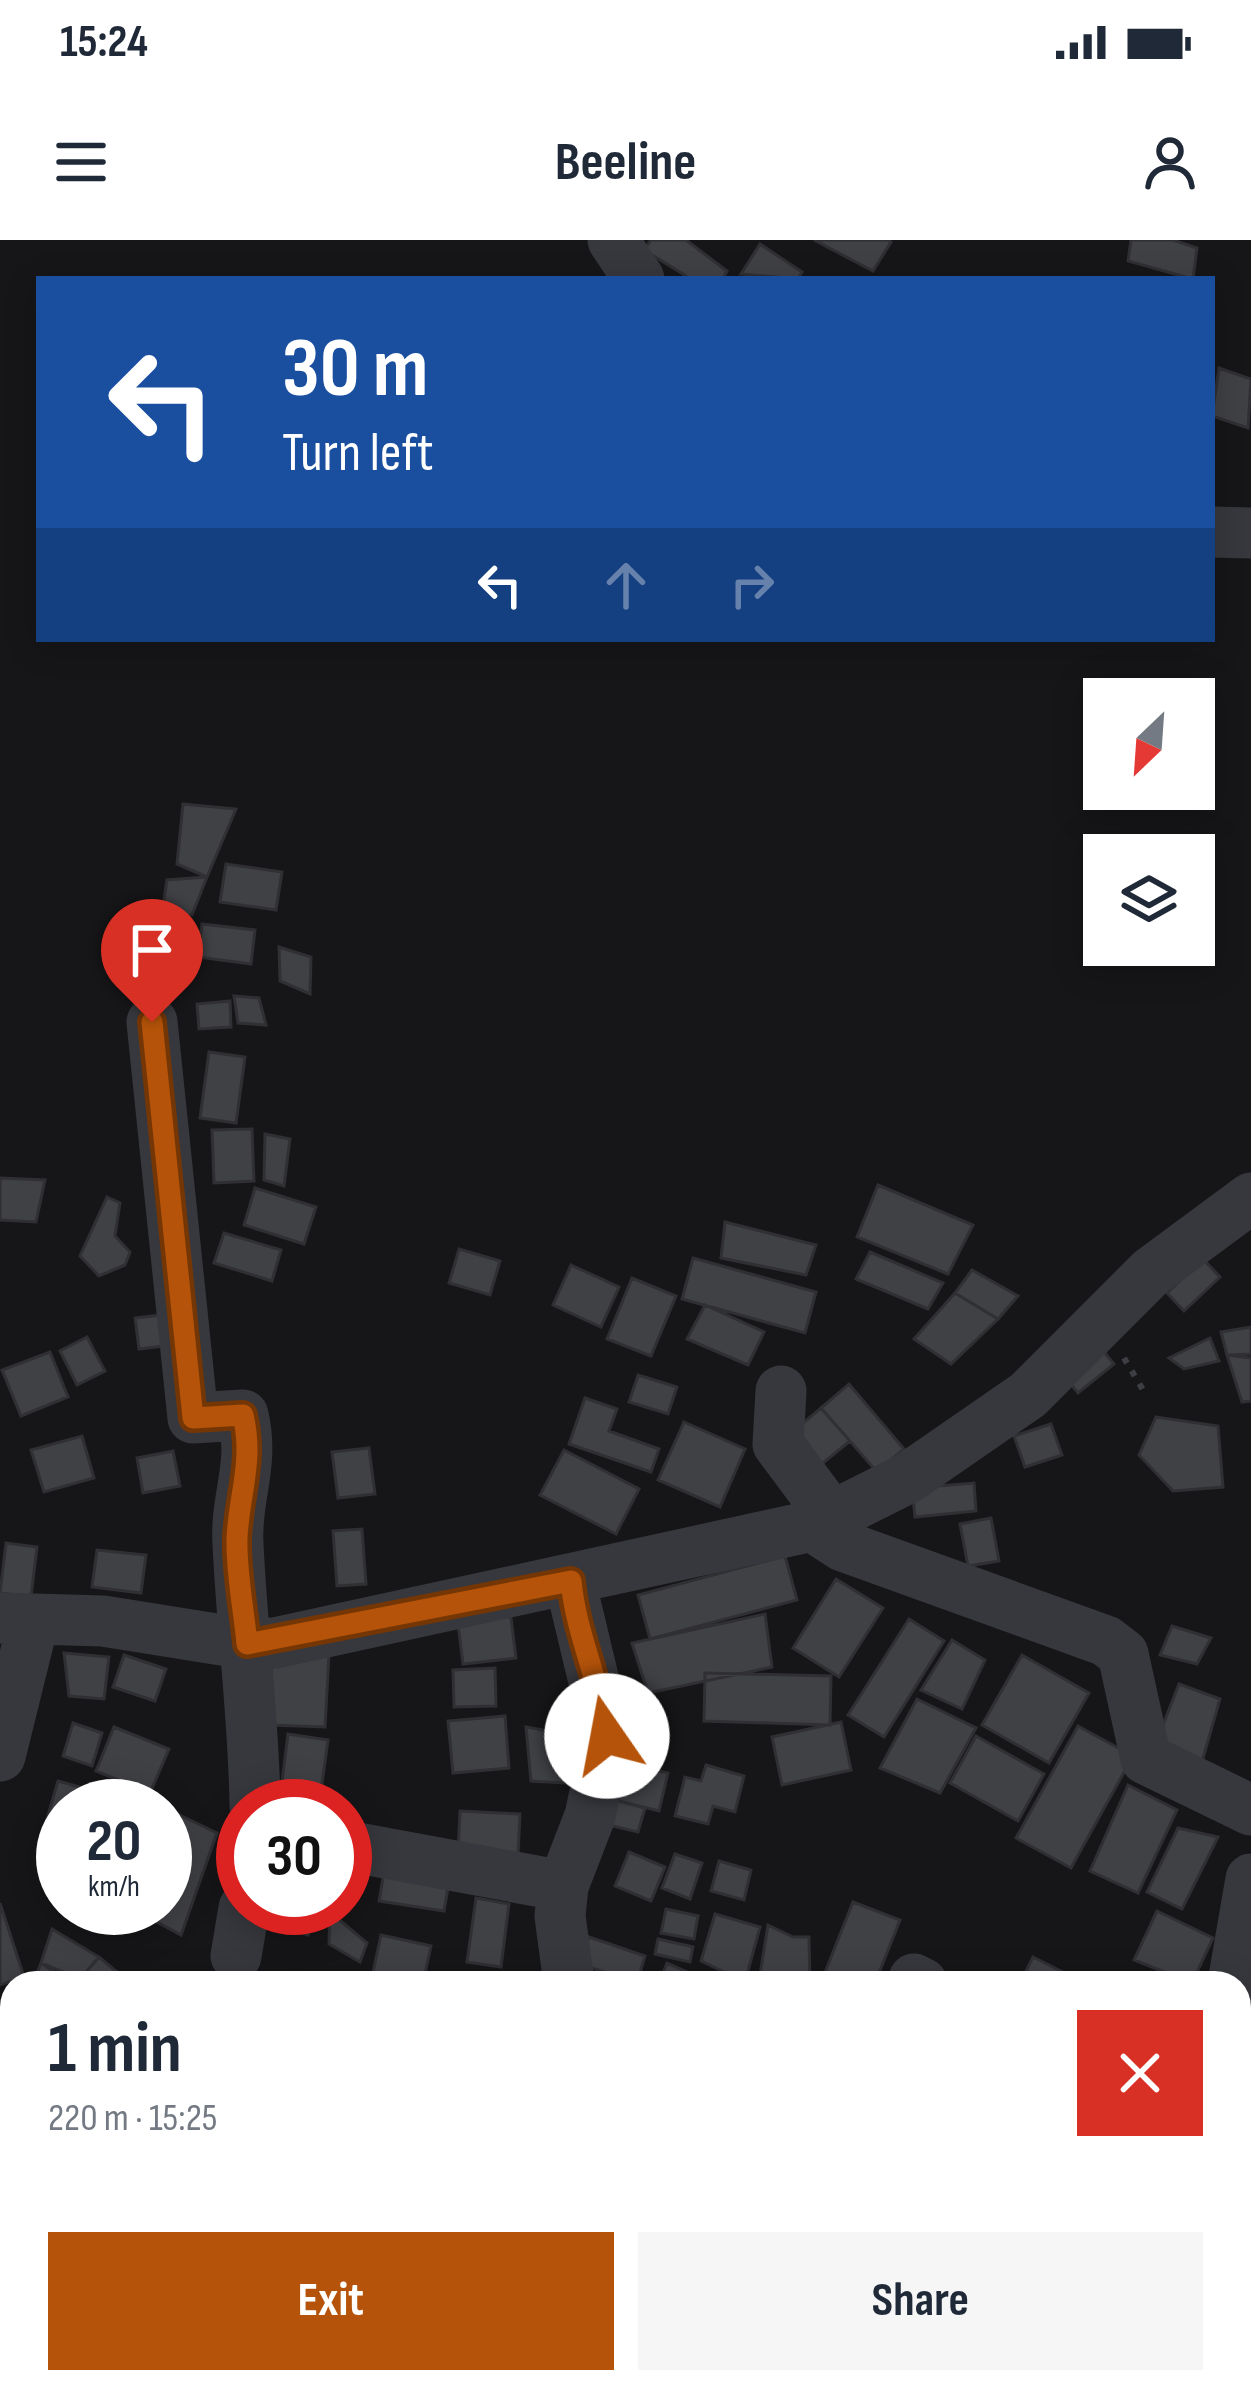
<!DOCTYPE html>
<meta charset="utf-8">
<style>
:root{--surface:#fff;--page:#f6f6f7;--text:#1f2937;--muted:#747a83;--accent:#b45309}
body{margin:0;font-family:"Sofia Sans Condensed",sans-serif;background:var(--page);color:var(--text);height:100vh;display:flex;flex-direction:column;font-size:45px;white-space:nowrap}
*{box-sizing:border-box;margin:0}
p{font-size:39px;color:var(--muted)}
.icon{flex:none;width:66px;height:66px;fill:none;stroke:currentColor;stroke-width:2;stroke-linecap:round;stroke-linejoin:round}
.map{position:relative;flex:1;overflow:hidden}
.panel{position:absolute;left:0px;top:1731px;width:1251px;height:423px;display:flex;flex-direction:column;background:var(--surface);border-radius:36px 36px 0 0;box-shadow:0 6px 30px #0003}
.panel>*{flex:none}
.guide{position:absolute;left:36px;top:36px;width:1179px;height:366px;border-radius:0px;box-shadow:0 6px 30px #0003;background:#1a4fa0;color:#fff;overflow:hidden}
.needle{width:78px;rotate:205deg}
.fabs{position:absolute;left:1083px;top:438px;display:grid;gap:24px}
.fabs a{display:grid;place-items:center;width:132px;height:132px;border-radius:0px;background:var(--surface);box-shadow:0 6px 30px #0003;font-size:60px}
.speed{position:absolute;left:36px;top:1539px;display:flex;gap:24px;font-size:60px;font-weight:700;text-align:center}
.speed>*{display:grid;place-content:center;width:156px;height:156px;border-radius:50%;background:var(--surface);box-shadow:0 6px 30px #0003;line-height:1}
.speed small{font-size:30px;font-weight:400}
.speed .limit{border:18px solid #d22;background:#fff;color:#111}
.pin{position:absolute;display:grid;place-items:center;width:102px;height:102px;color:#fff;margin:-123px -51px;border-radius:50% 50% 50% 0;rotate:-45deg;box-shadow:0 0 12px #0007}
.pin .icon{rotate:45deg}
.me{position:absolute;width:132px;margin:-66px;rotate:348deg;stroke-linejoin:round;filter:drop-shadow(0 0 9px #0008)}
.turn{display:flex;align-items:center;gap:42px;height:252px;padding:0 48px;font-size:54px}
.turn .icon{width:156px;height:156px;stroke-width:2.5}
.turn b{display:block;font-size:84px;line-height:102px}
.lanes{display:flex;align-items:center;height:114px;padding:0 48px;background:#0003;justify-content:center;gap:60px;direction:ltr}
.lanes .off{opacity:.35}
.round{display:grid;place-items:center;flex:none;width:126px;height:126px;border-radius:0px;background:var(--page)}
.overview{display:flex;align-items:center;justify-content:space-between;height:204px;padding:0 48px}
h1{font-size:72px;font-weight:700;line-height:90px}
.cta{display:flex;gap:24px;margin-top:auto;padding:24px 48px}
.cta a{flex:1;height:138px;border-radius:0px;background:var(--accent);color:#fff;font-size:48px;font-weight:700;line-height:138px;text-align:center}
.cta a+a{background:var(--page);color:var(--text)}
.status{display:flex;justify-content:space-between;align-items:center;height:84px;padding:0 60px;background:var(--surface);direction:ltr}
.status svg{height:33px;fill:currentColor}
header{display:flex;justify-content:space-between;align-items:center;height:156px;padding:0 48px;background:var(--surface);font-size:54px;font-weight:700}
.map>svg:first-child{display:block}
</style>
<div class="status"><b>15:24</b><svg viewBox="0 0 49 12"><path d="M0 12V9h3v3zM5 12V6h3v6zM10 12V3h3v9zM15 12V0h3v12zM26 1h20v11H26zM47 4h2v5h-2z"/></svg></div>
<header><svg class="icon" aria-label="menu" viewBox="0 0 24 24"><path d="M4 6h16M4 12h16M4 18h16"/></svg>Beeline<svg class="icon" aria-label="person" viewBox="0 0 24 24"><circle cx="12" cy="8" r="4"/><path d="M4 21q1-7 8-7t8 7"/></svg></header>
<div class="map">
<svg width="1251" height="2153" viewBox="0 0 1251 2153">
<rect width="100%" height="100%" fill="#161618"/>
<path fill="#404145" stroke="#303034" stroke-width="3" d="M 651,0 L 686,0 L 727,31 L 723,39 L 691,39 L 644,10 Z
M 814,0 L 887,0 L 891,2 L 873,31 Z
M 1131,0 L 1173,0 L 1197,8 L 1193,39 L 1128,21 Z
M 760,4 L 802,32 L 798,39 L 741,34 Z
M 1219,128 L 1251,139 L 1248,188 L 1212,176 Z
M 183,564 L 236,569 L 207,637 L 177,624 Z
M 226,624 L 282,632 L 276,670 L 220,662 Z
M 207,637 L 192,675 L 161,679 L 167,640 Z
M 202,684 L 255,690 L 251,724 L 198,717 Z
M 279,707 L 311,717 L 310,754 L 280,741 Z
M 234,756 L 259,758 L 266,785 L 238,783 Z
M 230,761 L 231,787 L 199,789 L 197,764 Z
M 209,812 L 245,817 L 236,883 L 200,878 Z
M 252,889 L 254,941 L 214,943 L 212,890 Z
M 265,894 L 290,899 L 284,946 L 264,940 Z
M 0,938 L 45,940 L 36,982 L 0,980 Z
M 878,945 L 973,985 L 948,1034 L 857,997 Z
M 255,948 L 316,967 L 304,1004 L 244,985 Z
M 107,957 L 120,963 L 115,996 L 130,1012 L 125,1025 L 99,1036 L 80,1016 Z
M 725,982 L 816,1005 L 806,1035 L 721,1018 Z
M 224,993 L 281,1010 L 272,1041 L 214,1023 Z
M 459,1009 L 500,1021 L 490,1055 L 449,1043 Z
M 870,1012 L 943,1043 L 928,1069 L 856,1039 Z
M 693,1018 L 816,1052 L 805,1093 L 682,1059 Z
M 1203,1019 L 1220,1037 L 1184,1071 L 1167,1053 Z
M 571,1025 L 619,1047 L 601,1087 L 553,1065 Z
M 972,1030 L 1018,1056 L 998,1079 L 955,1053 Z
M 632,1038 L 676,1056 L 651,1116 L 607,1099 Z
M 955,1053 L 998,1079 L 951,1124 L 914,1099 Z
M 705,1065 L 764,1092 L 748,1125 L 687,1099 Z
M 161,1075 L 165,1106 L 139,1109 L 135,1078 Z
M 1251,1087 L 1251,1114 L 1227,1115 L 1221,1092 Z
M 87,1097 L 105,1131 L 77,1145 L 60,1111 Z
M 1210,1098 L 1219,1121 L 1184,1129 L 1169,1118 Z
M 1100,1107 L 1114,1124 L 1078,1153 L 1064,1136 Z
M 50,1112 L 68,1157 L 21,1176 L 2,1130 Z
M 1227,1115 L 1251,1118 L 1251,1161 L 1242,1162 Z
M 638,1135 L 677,1147 L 668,1174 L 629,1162 Z
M 849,1144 L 904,1209 L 877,1232 L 821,1168 Z
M 585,1158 L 617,1169 L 609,1191 L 659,1209 L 651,1232 L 569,1204 Z
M 821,1168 L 850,1201 L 812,1232 L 784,1199 Z
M 1156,1177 L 1218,1186 L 1223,1247 L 1173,1251 L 1139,1215 Z
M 684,1182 L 745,1209 L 720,1267 L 658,1240 Z
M 1051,1184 L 1062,1215 L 1025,1227 L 1014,1196 Z
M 82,1196 L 94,1238 L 44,1252 L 31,1210 Z
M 369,1208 L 375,1254 L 338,1258 L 332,1212 Z
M 564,1210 L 639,1249 L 616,1294 L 540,1255 Z
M 173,1211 L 180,1246 L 143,1253 L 137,1218 Z
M 974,1243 L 976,1271 L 915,1277 L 912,1248 Z
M 991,1278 L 999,1321 L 968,1326 L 960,1284 Z
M 362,1289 L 366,1344 L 337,1346 L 333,1291 Z
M 6,1303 L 37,1307 L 31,1357 L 0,1353 Z
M 97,1310 L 146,1315 L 141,1353 L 92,1347 Z
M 785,1316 L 797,1360 L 650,1399 L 638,1355 Z
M 836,1339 L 883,1368 L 839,1437 L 793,1408 Z
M 510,1370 L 516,1418 L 463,1424 L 457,1376 Z
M 765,1374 L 772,1427 L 648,1453 L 632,1403 Z
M 909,1379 L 944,1401 L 884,1497 L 848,1475 Z
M 1172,1386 L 1211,1398 L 1197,1424 L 1160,1415 Z
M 952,1400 L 985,1420 L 962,1469 L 921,1450 Z
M 64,1413 L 109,1417 L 104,1459 L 69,1456 Z
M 272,1413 L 329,1415 L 325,1487 L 270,1485 Z
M 124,1415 L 166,1429 L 155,1461 L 113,1447 Z
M 1022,1415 L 1089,1453 L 1049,1523 L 982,1485 Z
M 495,1428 L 496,1466 L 454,1467 L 453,1430 Z
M 705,1433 L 831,1436 L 830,1485 L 704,1481 Z
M 1179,1444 L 1220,1459 L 1198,1536 L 1151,1516 Z
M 917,1459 L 976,1488 L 940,1553 L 880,1528 Z
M 505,1476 L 509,1528 L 453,1533 L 448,1481 Z
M 841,1482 L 851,1530 L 782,1545 L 772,1497 Z
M 73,1483 L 102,1493 L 92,1526 L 63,1516 Z
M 1078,1486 L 1133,1516 L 1071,1628 L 1016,1598 Z
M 114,1487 L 169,1509 L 150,1553 L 96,1531 Z
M 526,1487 L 565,1494 L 565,1543 L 531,1541 Z
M 288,1494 L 328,1500 L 319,1566 L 279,1566 Z
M 976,1496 L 1044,1534 L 1018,1581 L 950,1543 Z
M 620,1521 L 668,1533 L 659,1571 L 611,1559 Z
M 706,1525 L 744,1536 L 735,1572 L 713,1566 L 708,1584 L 675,1576 L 685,1537 L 701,1541 Z
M 58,1541 L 91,1550 L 86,1566 L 63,1566 L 63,1587 L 46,1582 Z
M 1128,1545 L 1177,1570 L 1138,1653 L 1090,1631 Z
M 120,1548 L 160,1566 L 116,1566 Z
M 611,1559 L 645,1568 L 638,1592 L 604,1584 Z
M 165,1568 L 217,1593 L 181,1695 L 131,1668 L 165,1668 Z
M 460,1571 L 520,1574 L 518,1616 L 458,1613 Z
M 1178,1588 L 1218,1597 L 1182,1669 L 1147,1652 Z
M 629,1612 L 665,1627 L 651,1661 L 615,1646 Z
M 675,1614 L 702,1623 L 690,1659 L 662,1648 Z
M 719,1621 L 751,1630 L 744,1660 L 711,1651 Z
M 384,1632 L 449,1642 L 444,1671 L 379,1661 Z
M 476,1658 L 509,1664 L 501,1727 L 467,1722 Z
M 853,1662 L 900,1680 L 875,1743 L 830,1743 L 822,1740 Z
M 0,1663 L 24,1737 L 0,1745 Z
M 252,1668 L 319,1668 L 308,1695 L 251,1673 Z
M 666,1669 L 698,1676 L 694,1699 L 661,1693 Z
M 1157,1671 L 1213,1698 L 1192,1743 L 1134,1720 Z
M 330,1672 L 367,1703 L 360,1722 L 329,1704 Z
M 715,1674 L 760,1687 L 745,1742 L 701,1721 Z
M 768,1685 L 793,1697 L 809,1697 L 810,1743 L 759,1741 Z
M 52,1689 L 99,1717 L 80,1739 L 41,1723 Z
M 381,1695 L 431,1706 L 423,1743 L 373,1732 Z
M 589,1697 L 645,1716 L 637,1743 L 580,1724 Z
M 658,1699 L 693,1707 L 690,1722 L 655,1714 Z
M 99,1717 L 128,1741 L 126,1743 L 80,1739 Z
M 1033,1717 L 1085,1743 L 1040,1743 L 1024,1735 Z
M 41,1723 L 70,1743 L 33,1743 Z
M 667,1723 L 706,1740 L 705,1743 L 659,1743 Z
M 9,2107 L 12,2142 L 51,2142 L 44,2153 L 0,2153 L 0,2118 Z
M 309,2142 L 367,2142 L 348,2153 L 315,2153 Z"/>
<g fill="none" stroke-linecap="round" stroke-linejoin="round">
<path stroke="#3d3f44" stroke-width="6" stroke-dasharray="6 9" stroke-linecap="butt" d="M 1124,1118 L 1146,1155
M 1184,2153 L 1186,2142"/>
<path stroke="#37383d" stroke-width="51" d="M 613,0 L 639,39
M 1212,292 L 1251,293
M 152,782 L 193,1178 L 243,1175 C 255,1226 235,1257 238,1304 C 242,1391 254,1479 255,1566
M 781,1151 L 778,1204 L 830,1274
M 812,1286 L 843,1306 L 1106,1401 L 1123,1414 L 1146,1519 L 1251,1570
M 0,1378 L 103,1381 L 247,1404 L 275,1403 L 812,1286 L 908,1238 L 1028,1155 L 1151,1032 L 1251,958
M 0,1516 L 34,1379
M 358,1608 L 563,1646
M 236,1716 L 244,1668
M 914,1739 L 922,1743
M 569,1743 L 560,1676 L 563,1646 L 590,1576 L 607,1496 L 570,1341
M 1233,1743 L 1251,1639
M 1239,1831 L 1244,1871
M 407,2153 L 425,2142"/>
</g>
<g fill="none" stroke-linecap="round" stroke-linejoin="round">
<g stroke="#753606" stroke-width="30">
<path id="route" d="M 152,782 L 193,1178 L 243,1175 C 254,1221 239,1254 237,1298 C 236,1333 244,1370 247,1404 L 571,1341 C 576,1395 601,1443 607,1496"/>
</g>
<use href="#route" stroke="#b45309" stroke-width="21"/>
</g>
</svg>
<div class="fabs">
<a><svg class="needle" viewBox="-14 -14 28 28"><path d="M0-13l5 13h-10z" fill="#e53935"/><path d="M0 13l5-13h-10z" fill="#747a83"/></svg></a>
<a><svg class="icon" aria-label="layers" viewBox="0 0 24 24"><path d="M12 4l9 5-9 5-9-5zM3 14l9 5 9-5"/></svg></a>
</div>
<div class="speed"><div>20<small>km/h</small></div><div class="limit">30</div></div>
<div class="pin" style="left:152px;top:782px;background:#d93025"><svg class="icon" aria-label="arrive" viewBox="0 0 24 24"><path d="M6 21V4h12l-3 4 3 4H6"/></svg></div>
<svg class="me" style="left:607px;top:1496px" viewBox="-20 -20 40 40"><circle r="19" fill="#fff"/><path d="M0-13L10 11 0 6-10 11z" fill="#b45309"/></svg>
<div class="guide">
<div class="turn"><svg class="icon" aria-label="left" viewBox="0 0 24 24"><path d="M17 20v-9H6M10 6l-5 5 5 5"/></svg><div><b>30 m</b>Turn left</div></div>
<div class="lanes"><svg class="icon" aria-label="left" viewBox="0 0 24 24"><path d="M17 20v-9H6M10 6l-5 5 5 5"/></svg><svg class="icon off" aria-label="ahead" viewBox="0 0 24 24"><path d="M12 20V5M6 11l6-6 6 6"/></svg><svg class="icon off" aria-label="right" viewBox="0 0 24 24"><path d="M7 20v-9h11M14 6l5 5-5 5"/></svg></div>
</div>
<section class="panel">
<div class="overview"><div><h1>1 min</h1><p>220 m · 15:25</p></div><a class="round" style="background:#d93025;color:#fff"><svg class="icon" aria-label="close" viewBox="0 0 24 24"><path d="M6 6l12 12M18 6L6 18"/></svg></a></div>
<div class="cta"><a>Exit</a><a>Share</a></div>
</section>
</div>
